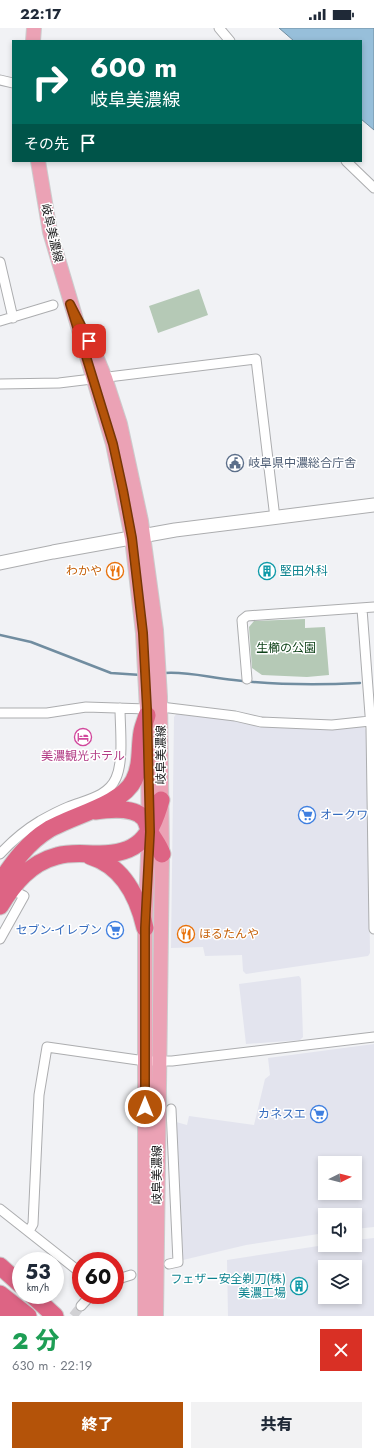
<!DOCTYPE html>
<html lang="ja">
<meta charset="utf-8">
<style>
:root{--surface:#fff;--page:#f2f2f3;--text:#1f2937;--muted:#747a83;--accent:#b45309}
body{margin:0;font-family:Jost,"Noto Sans JP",sans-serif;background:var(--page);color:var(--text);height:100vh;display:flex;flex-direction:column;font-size:15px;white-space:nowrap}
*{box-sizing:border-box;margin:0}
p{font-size:13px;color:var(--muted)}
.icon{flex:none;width:22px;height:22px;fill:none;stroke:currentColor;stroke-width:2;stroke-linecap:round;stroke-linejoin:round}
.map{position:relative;height:1288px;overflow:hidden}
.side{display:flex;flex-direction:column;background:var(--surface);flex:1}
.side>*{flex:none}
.top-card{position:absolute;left:12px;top:12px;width:350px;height:122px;border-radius:0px;box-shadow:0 2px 6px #0003;background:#00695c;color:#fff;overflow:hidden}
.needle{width:26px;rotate:84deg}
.fabs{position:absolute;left:318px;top:1128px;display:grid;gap:8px}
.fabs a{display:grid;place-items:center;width:44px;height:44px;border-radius:0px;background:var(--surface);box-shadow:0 2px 6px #0003;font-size:20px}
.speed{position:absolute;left:12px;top:1224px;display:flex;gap:8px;font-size:20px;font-weight:700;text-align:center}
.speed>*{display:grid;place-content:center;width:52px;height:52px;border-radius:50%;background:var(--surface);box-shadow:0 2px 6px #0003;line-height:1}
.speed small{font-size:10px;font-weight:400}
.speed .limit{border:6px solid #d22;background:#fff;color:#111}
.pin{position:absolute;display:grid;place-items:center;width:34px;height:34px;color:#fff;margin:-17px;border-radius:8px;box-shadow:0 2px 6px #0006}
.me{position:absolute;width:44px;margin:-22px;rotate:0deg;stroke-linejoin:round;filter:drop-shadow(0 0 3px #0008)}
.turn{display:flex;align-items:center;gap:14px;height:84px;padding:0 12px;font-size:18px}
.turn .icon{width:52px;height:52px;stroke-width:2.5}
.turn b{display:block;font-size:28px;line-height:34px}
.then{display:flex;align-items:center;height:38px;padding:0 12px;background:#0003;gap:8px;font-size:15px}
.round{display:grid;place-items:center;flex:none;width:42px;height:42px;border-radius:0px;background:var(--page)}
.headline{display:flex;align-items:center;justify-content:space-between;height:68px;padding:0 12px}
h1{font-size:24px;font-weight:800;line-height:30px;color:#1e9e55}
.primary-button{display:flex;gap:8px;margin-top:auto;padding:8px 12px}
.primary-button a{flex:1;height:46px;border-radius:0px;background:var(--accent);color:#fff;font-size:16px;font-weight:800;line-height:46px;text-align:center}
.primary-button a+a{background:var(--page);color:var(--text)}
.status{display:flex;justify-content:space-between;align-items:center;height:28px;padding:0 20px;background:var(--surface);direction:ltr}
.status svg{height:11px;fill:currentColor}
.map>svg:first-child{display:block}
</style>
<div class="status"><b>22:17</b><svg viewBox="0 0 49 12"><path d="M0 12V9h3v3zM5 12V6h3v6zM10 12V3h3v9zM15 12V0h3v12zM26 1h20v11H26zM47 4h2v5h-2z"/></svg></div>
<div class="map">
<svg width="374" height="1288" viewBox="0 0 374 1288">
<rect width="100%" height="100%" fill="#f1f2f5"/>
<path fill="#e3e4ee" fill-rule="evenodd" d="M 177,685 L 363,698 L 367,703 L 370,925 L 368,928 L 246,946 L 243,943 L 242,927 L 205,928 L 203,919 L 171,920 L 174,689 Z
M 299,948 L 301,951 L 303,1009 L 300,1012 L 246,1016 L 239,956 Z
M 374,1016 L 374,1199 L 355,1201 L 355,1187 L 325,1187 L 325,1205 L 246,1217 L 183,1232 L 176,1094 L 187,1097 L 189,1088 L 254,1097 L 265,1051 L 270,1047 L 268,1030 ZM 325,1135 L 355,1135 L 355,1165 L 325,1165 Z
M 374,1210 L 374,1288 L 228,1288 L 227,1232 L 325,1217 L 355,1217 L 355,1212 ZM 325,1239 L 355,1239 L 355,1269 L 325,1269 Z"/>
<path fill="#b5c9b6" d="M 199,261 L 208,287 L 158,305 L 149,278 Z
M 305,591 L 305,600 L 325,599 L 329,647 L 307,649 L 262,647 L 252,640 L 249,599 L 254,593 Z"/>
<path fill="#97bfda" stroke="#718da0" d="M 279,0 L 374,0 L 374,102 L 361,91 L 361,13 L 294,13 Z"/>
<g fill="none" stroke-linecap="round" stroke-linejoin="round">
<path stroke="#718da0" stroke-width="2.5" d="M 0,607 L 31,614 L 111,645 L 141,647
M 164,645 C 188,643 210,650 234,652 C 276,657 318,657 360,655"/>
<path stroke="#d1d1d4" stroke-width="9" stroke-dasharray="9 4.5" stroke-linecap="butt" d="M 73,1288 L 81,1278"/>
<g stroke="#acadaf" stroke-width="11">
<path id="street" d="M 219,0 L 230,13
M 0,52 L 13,55
M 346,133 L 374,160
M 0,234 L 13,290
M 0,293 L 53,277
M 0,356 L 59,355 L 256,331 L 275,490
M 362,581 L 371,700 L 374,901
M 247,651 L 242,592 L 247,588 L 374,579
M 161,679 L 235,688 L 261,694 L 332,697 L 370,693
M 0,685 L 47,685 L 86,679 L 147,681
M 0,826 C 12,813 25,802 40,793 C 49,788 58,783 68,779 C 85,772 108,769 116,750 C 124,732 120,700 120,680
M 0,911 L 24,868 L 20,866
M 0,1181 L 81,1245
M 29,1203 L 33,1196 L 39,1067 L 47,1019 L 145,1033 L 172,1033 L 374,1009
M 169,1236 L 178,1234 L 171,1081
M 115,1252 L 131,1247
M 81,1278 L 91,1267"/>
</g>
<g stroke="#acadaf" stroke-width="15">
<path id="secondary" d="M 0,535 L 53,524 L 175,502 L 374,477"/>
</g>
<g stroke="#cccccd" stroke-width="16">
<path id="primary" d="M 33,13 L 34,0
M 38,133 L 50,204 L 113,416 L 132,510 L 143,605 L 147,681 L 149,804 L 145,900 L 145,1288
M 93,321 L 105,350 L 120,396 L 141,493 L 156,602 L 160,669 L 162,826 L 156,1288"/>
</g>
<g stroke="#cccccd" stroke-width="19">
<path id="highway" d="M 95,783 C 109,781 134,779 144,790 C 148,795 147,799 150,804 C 154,812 159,817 162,826
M 90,828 C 123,838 138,869 145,900
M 0,854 C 13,835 28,814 48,802 C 71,788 122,777 134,752 C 142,736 139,721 142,704 C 143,698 146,692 147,687
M 0,878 C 14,855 30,835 57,828 C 71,824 83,826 97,826 C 138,827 151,809 161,772
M 0,1238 L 21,1257
M 0,1266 L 28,1288
M 32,1267 L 55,1288
M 0,1283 L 6,1288"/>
</g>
<use href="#street" stroke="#fff" stroke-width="9"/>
<use href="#secondary" stroke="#fff" stroke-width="13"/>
<use href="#primary" stroke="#eba2b5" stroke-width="14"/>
<use href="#highway" stroke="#dd6484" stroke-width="17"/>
</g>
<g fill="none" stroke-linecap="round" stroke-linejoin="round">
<g stroke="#753606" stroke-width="10">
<path id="route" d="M 89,313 L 70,276 L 113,416 L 123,462 L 132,510 L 143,605 L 147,681 L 150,804 L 145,900 L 145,1079"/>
</g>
<use href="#route" stroke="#b45309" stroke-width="7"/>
</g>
<defs>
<g id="civic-ring" transform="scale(0.9)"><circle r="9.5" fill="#fff" stroke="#5c6f8a" stroke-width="1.5"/><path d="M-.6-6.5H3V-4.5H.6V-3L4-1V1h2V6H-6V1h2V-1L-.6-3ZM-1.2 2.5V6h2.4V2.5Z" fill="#5c6f8a"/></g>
<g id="restaurant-ring" transform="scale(0.9)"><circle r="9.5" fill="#fff" stroke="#e8710a" stroke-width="1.5"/><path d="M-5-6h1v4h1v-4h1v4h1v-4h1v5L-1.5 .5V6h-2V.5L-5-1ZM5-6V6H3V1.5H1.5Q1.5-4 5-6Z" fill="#e8710a"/></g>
<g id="building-ring" transform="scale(0.9)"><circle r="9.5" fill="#fff" stroke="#0f9aa8" stroke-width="1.5"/><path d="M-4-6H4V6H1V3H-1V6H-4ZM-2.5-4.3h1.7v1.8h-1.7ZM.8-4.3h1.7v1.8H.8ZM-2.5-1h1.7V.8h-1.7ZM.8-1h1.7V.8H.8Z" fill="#0f9aa8"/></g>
<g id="hotel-ring" transform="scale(0.9)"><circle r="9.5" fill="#fff" stroke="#d1479c" stroke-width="1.5"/><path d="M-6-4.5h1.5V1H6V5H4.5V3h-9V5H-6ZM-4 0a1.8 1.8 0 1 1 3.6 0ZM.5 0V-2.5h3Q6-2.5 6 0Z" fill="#d1479c"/></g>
<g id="supermarket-ring" transform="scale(0.9)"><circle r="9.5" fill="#fff" stroke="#3f7fe0" stroke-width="1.5"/><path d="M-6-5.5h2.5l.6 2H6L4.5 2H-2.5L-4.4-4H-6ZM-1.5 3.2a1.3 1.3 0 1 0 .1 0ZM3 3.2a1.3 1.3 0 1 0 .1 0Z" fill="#3f7fe0"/></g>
</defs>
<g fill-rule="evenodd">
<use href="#civic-ring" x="235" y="435"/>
<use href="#restaurant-ring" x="115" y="543"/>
<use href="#building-ring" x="267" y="543"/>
<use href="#hotel-ring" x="83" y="709"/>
<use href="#supermarket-ring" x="307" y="787"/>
<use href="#supermarket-ring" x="115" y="902"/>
<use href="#restaurant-ring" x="186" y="906"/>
<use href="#supermarket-ring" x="319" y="1086"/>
<use href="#building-ring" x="299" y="1258"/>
</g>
<g text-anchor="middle" stroke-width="3" stroke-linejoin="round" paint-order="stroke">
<g font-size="12" fill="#19191a" stroke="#fff">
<text transform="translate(52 205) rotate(77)" y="4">岐阜美濃線</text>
<text transform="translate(161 727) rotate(-90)" y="4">岐阜美濃線</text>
<text transform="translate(157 1147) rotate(-90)" y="4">岐阜美濃線</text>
</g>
<g font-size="12" fill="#4e5e75" stroke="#fff" text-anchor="start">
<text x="248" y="439">岐阜県中濃総合庁舎</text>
</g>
<g font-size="12" fill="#c56008" stroke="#fff" text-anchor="end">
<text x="102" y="547">わかや</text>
<text x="199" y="910" text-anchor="start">ほるたんや</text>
</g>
<g font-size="12" fill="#0d838f" stroke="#fff" text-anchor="start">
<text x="280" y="547">堅田外科</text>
<text x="286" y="1255" text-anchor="end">フェザー安全剃刀(株)<tspan x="286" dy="14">美濃工場</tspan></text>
</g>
<g font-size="12" fill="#0f4219" stroke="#fff">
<text x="286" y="624">生櫛の公園</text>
</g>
<g font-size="12" fill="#b23c85" stroke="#fff">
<text x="83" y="732">美濃観光ホテル</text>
</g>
<g font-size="12" fill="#366cbe" stroke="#fff" text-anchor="end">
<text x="320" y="791" text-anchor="start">オークワ</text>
<text x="102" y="906">セブン-イレブン</text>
<text x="306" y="1090">カネスエ</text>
</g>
</g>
</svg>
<div class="fabs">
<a><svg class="needle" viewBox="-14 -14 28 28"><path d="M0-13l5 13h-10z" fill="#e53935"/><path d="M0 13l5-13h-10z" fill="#747a83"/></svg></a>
<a><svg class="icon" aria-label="sound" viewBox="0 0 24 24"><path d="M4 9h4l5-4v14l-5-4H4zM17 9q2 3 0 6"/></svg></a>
<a><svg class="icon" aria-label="layers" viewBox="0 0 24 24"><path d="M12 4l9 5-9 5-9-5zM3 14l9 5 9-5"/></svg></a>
</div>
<div class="speed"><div>53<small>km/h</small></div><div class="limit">60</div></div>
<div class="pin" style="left:89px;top:313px;background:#d93025"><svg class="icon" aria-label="arrive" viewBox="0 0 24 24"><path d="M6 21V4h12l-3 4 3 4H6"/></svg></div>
<svg class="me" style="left:145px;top:1079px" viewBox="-20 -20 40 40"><circle r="17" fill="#b45309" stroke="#fff" stroke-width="3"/><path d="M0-11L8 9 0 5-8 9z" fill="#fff"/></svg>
<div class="top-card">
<div class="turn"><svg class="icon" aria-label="right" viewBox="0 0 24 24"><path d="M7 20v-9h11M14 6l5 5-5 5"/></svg><div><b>600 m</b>岐阜美濃線</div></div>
<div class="then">その先<svg class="icon" aria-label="arrive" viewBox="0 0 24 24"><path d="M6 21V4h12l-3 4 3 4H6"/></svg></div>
</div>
</div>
<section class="side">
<div class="headline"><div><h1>2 分</h1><p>630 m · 22:19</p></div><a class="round" style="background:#d93025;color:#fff"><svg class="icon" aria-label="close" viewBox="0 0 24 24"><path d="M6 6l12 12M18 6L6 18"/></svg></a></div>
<div class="primary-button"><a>終了</a><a>共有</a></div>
</section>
